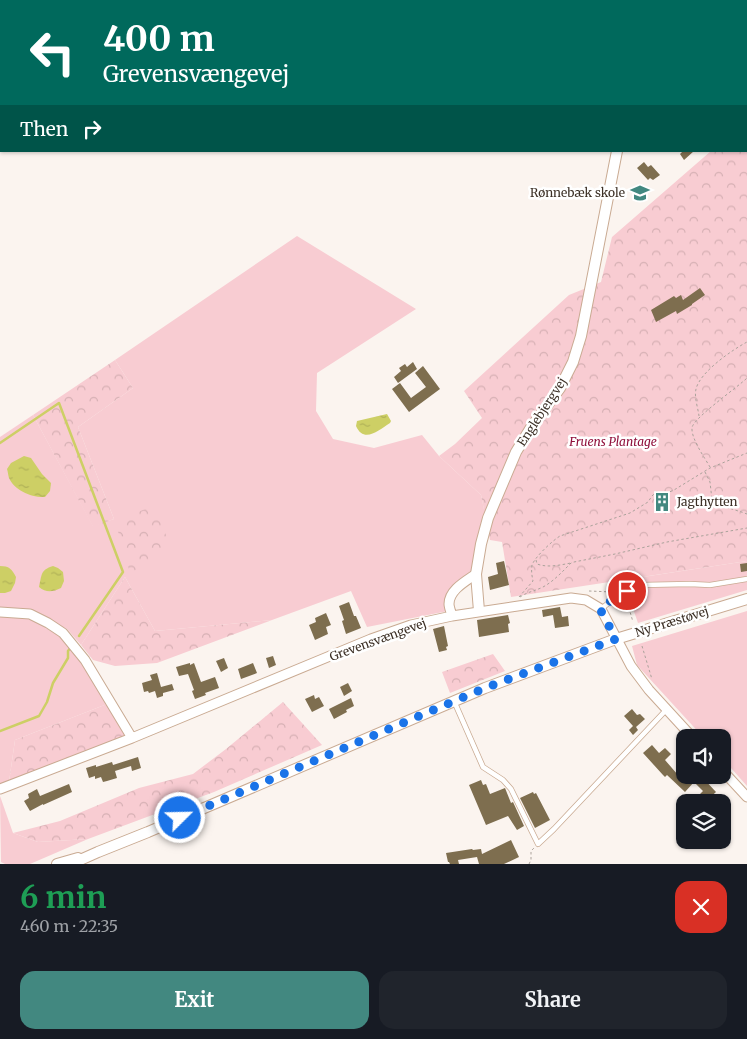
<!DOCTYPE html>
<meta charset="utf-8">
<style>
:root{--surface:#171b24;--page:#20242c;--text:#f1f3f6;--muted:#9ea1a6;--accent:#428880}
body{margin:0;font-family:Merriweather,serif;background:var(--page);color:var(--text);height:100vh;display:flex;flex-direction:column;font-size:19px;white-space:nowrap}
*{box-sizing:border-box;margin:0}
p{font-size:16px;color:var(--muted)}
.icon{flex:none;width:28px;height:28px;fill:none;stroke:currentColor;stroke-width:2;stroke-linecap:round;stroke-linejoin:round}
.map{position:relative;height:864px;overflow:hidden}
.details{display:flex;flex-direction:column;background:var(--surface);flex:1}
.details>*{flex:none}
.top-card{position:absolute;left:0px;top:0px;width:748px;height:152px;box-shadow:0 1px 4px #0004;background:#00695c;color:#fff;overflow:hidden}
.fabs{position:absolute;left:676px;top:729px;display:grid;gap:10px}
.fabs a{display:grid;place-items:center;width:55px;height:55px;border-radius:10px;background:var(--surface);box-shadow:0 1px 4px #0004;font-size:25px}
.pin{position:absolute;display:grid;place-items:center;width:42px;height:42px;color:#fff;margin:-21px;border:2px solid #fff;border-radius:50%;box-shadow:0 1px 5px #0007}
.me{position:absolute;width:55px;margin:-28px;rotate:67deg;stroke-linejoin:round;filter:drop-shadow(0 0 4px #0008)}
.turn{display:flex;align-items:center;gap:18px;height:105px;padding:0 20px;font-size:22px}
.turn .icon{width:65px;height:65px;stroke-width:2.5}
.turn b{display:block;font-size:35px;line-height:42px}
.then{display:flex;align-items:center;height:48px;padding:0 20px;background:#0003;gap:10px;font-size:19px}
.round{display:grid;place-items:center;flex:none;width:52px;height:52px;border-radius:15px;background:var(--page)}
.summary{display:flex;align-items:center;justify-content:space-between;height:85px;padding:0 20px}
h1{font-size:30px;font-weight:700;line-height:38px;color:#1e9e55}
.button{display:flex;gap:10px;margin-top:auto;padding:10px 20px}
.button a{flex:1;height:58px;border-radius:15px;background:var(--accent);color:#fff;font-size:20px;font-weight:700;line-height:58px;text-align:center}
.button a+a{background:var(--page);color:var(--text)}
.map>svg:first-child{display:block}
</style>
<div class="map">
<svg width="747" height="864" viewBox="0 0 747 864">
<defs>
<pattern id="forest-crowns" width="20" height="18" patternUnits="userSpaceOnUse" patternTransform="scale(1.25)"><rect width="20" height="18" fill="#f8ccd2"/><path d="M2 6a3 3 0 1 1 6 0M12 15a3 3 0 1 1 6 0" fill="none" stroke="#d6b0b4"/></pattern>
<pattern id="park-dots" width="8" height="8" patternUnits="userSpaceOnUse" patternTransform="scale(1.25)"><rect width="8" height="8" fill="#f8ccd2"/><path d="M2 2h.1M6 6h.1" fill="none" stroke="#d6b0b4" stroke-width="1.8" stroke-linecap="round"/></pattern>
<pattern id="water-ripples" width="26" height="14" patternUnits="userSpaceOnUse" patternTransform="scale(1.25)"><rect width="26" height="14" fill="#cdcf65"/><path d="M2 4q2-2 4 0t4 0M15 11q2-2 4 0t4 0" fill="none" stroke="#b1b258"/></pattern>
</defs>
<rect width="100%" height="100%" fill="#fbf4ef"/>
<path fill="#f8ccd2" d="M 297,236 L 416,309 L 317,373 L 316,411 L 333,439 L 374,448 L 422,435 L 439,456 L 481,495 L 485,514 L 473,571 L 451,590 L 448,611 L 367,627 L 351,591 L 272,620 L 155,631 L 125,577 L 81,645 L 67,629 L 34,613 L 0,608 L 0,437 L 33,415 L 93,526 L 114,519 L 78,427 L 133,388 L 115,360 Z
M 747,561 L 747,590 L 638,623 L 623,580 Z
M 747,611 L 747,786 L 723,759 L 722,738 L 703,737 L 637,665 L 632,646 Z
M 0,616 L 30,618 L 59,636 L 80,660 L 107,704 L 15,740 L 9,782 L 0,786 Z
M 0,796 L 13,833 L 38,842 L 88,839 L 30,864 L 5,864 L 1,862 Z"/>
<path fill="url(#forest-crowns)" d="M 747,120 L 747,561 L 511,597 L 502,542 L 490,540 L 481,495 L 439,456 L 455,444 L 482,418 L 464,391 L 569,295 L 601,282 L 612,237 L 711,151 L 746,151 Z
M 115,360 L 133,388 L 78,427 L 114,519 L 93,527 L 33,415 Z
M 153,506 L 156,509 L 172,551 L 130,573 L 115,521 Z
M 125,577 L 155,631 L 272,620 L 157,663 L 115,666 L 93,660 L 81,645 Z
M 493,654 L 505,671 L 450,693 L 442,672 Z
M 283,702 L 322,745 L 214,792 L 88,839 L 38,842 L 13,833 L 60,821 L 139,788 L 193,774 L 226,749 Z
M 107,704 L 126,736 L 9,782 L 15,740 Z"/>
<path fill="url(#park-dots)" d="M 705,0 L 747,0 L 747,66 L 746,1 L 704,1 Z"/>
<path fill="url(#water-ripples)" d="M 387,414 L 391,421 L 390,423 C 379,430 364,444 356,426 L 357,421 Z
M 24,456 L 31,458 L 42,474 L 51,483 L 50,491 L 45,497 C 32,498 14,490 9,478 C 8,475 8,472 7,469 L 11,463 Z
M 0,566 C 9,566 12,569 16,577 L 15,583 L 11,591 L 5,593 L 0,593 Z
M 53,566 L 58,568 L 63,572 L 64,581 L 61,588 C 53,592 46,593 39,587 C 42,575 40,570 53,566 Z"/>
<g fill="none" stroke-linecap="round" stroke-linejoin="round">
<path stroke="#cdcf65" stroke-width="2.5" d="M 0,443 L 59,403 L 123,572 L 79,636
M 0,731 L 39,716 L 47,702 L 53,683 L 68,658 L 68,651 L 71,647"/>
</g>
<path fill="#7e6e4f" d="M 683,151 L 694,151 L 684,160 L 680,154 Z
M 644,162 L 648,167 L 651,165 L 660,175 L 653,180 L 650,178 L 648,180 L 637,168 Z
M 700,288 L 705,295 L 692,304 L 692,305 L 677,314 L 676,311 L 656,322 L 651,310 L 674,296 L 676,298 L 681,295 L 683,300 Z
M 413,362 L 417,369 L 398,383 L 394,377 L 401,371 L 399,368 L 405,364 L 407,367 Z
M 423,366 L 440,389 L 409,412 L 392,389 L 400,383 L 411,398 L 426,387 L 415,373 Z
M 663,494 L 663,495 L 665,495 L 669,505 L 663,508 L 660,503 L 658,504 L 655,498 Z
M 504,561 L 509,585 L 490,590 L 488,577 L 498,574 L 496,563 Z
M 747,563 L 747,571 L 741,572 L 740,564 Z
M 349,602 L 354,616 L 356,616 L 361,628 L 346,634 L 342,621 L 344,620 L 339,606 Z
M 560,607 L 562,617 L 568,616 L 569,626 L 555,628 L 553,615 L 543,617 L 542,610 Z
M 326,613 L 331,625 L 326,627 L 328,634 L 315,640 L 309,625 L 316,622 L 315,618 Z
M 508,615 L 510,623 L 508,624 L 509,632 L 479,637 L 477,620 Z
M 444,626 L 448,646 L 446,647 L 447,650 L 439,652 L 433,629 Z
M 273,656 L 276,665 L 269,668 L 266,658 Z
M 224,658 L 228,668 L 221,672 L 216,661 Z
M 190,663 L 190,665 L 194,663 L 201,682 L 215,677 L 219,688 L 205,693 L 206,695 L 195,699 L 192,691 L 194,690 L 188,674 L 179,676 L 176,667 Z
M 253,663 L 257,673 L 241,679 L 238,669 Z
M 157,673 L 161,687 L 172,684 L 174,690 L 163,693 L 163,696 L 157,698 L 155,691 L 149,693 L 148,691 L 144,692 L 142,683 L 152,680 L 150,675 Z
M 348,683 L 352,691 L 344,696 L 340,687 Z
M 314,695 L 315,699 L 319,697 L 324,706 L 312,712 L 305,699 Z
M 351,698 L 354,706 L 346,710 L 347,712 L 334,719 L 329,709 Z
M 632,709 L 637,715 L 640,714 L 645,719 L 636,727 L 638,730 L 633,735 L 629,730 L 633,726 L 624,716 Z
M 652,745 L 659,753 L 665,748 L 671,754 L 665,760 L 678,775 L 685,768 L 685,775 L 706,775 L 703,778 L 716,792 L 705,802 L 698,796 L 703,791 L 694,782 L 685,792 L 667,775 L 665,777 L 663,775 L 643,753 Z
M 138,757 L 141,768 L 132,771 L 131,766 L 115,771 L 117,778 L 107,781 L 103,782 L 101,777 L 95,779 L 95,776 L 89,778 L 86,768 L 96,765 L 96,767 L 112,762 L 113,765 Z
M 481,780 L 483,785 L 486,784 L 490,794 L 505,788 L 511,803 L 513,802 L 524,826 L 517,830 L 508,816 L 486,825 L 469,785 Z
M 69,784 L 72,792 L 43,805 L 43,804 L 30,811 L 24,801 L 29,798 L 28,794 L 37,789 L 40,796 Z
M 533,792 L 534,794 L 536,793 L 550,820 L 535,828 L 520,798 Z
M 511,840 L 519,857 L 504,864 L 479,864 L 477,857 L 458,860 L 459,864 L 450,864 L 449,862 L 448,862 L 446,853 L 472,849 L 473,850 L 481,849 L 482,854 Z"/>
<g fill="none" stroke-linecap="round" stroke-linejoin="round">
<g stroke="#c9aa92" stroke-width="6">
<path id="service" d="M 601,609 L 621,593 L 642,585 L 690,584 L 710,585 L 747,579
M 454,701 L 483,767 L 503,780 L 511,789 L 538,844 L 554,829 L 667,709"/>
</g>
<g stroke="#c9aa92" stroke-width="11">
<path id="minor" d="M 0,612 L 30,614 L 48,623 L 63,633 L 85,660 L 132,738
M 452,616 C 451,612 449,607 449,604 C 449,590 466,581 476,574
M 722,770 L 747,797
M 0,789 L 132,738 L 371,639 L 411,625 L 452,616 L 571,598 L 586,600 L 601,609 L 631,666 L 649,690 L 693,738"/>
</g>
<g stroke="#c9aa92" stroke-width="12">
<path id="tertiary" d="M 646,1 L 647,0
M 479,611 L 476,574 L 481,544 L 488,518 L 516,452 L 530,429 L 560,388 L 573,362 L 581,336 L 617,151
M 57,864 L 78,858
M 71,864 L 98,852 L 148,832 L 485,688 L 616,639 L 747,599"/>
</g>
<path stroke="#aba29b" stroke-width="1" stroke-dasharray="2.5 2.5" stroke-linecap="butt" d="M 702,1 L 703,0
M 699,416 C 698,408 694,397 696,389 C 700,372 732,350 747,342
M 710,467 C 704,457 691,438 692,428 C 692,419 738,387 747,378
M 705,472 L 710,482 L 712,500 C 724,508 734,509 747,514
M 536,560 L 537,564 C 548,568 560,565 571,563
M 589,591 L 612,592
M 519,597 L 533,581 C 532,576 531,571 532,565 C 535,557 552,541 560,536 L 630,513 L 648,502 L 652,496 L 656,492 L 667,493 L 674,490 L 710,468 L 747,453
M 520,597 C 527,592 535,591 543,587 C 554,581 562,572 571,563 L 574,562 L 615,554 L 667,542 L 747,528
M 626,598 L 633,622
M 642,646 L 651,676 L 652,679
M 529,864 L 531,860 L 531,851 L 534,848"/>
<use href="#service" stroke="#fff" stroke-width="4.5"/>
<use href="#minor" stroke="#fff" stroke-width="9"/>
<use href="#tertiary" stroke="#fff" stroke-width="10"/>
<path stroke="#584c43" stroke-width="2.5" stroke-dasharray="9 9" stroke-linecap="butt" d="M 51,1 L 54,0
M 65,1 L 68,0
M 0,26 L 1,25"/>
</g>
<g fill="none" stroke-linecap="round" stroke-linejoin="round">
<path stroke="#1a73e8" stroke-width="9" stroke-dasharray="0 16.2" d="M 180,818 L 485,688 L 616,639 L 600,609 L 621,593 L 627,591"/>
</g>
<defs>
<g id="school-bare" transform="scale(1.5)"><path d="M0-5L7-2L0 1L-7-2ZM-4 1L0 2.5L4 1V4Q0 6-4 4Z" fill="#428880" stroke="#fff" stroke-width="2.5" paint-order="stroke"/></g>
<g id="building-bare" transform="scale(1.5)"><path d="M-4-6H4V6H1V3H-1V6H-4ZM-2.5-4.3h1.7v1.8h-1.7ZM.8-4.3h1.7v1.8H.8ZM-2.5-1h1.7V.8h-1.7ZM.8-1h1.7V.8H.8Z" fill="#428880" stroke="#fff" stroke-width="2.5" paint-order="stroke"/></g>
</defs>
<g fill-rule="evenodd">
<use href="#school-bare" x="640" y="193"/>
<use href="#building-bare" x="662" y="502"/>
</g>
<g text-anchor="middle" stroke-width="5" stroke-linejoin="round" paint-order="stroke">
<g font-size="12" fill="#3c3026" stroke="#fff" text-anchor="end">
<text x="625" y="197">Rønnebæk skole</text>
<text x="677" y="506" text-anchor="start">Jagthytten</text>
</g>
<g font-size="12" fill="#3c3026" stroke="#fff">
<text transform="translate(542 412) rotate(-57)" y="4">Englebjergvej</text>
<text transform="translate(672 622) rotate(-17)" y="4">Ny Præstøvej</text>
<text transform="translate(378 640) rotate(-20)" y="4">Grevensvængevej</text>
</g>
<g font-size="12" font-style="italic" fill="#90103c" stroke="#fff">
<text x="613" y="446">Fruens Plantage</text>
</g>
</g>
</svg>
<div class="fabs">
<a><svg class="icon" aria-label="sound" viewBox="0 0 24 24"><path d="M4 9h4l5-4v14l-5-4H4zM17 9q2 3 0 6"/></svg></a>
<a><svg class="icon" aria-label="layers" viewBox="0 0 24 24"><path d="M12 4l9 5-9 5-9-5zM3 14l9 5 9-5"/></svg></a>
</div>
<div class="pin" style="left:627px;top:591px;background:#d93025"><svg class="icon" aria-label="arrive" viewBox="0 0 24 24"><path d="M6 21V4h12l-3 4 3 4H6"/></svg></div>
<svg class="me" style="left:180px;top:818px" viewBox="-20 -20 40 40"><circle r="17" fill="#1a73e8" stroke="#fff" stroke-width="3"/><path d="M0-11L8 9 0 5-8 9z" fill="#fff"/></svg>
<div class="top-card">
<div class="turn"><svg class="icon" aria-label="left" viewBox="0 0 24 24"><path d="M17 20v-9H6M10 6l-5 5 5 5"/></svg><div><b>400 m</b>Grevensvængevej</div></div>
<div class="then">Then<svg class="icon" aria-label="right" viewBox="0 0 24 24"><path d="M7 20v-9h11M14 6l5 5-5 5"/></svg></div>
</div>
</div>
<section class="details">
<div class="summary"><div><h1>6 min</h1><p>460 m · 22:35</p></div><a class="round" style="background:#d93025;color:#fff"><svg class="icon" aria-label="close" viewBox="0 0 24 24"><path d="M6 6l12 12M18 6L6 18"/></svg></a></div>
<div class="button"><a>Exit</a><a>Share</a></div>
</section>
